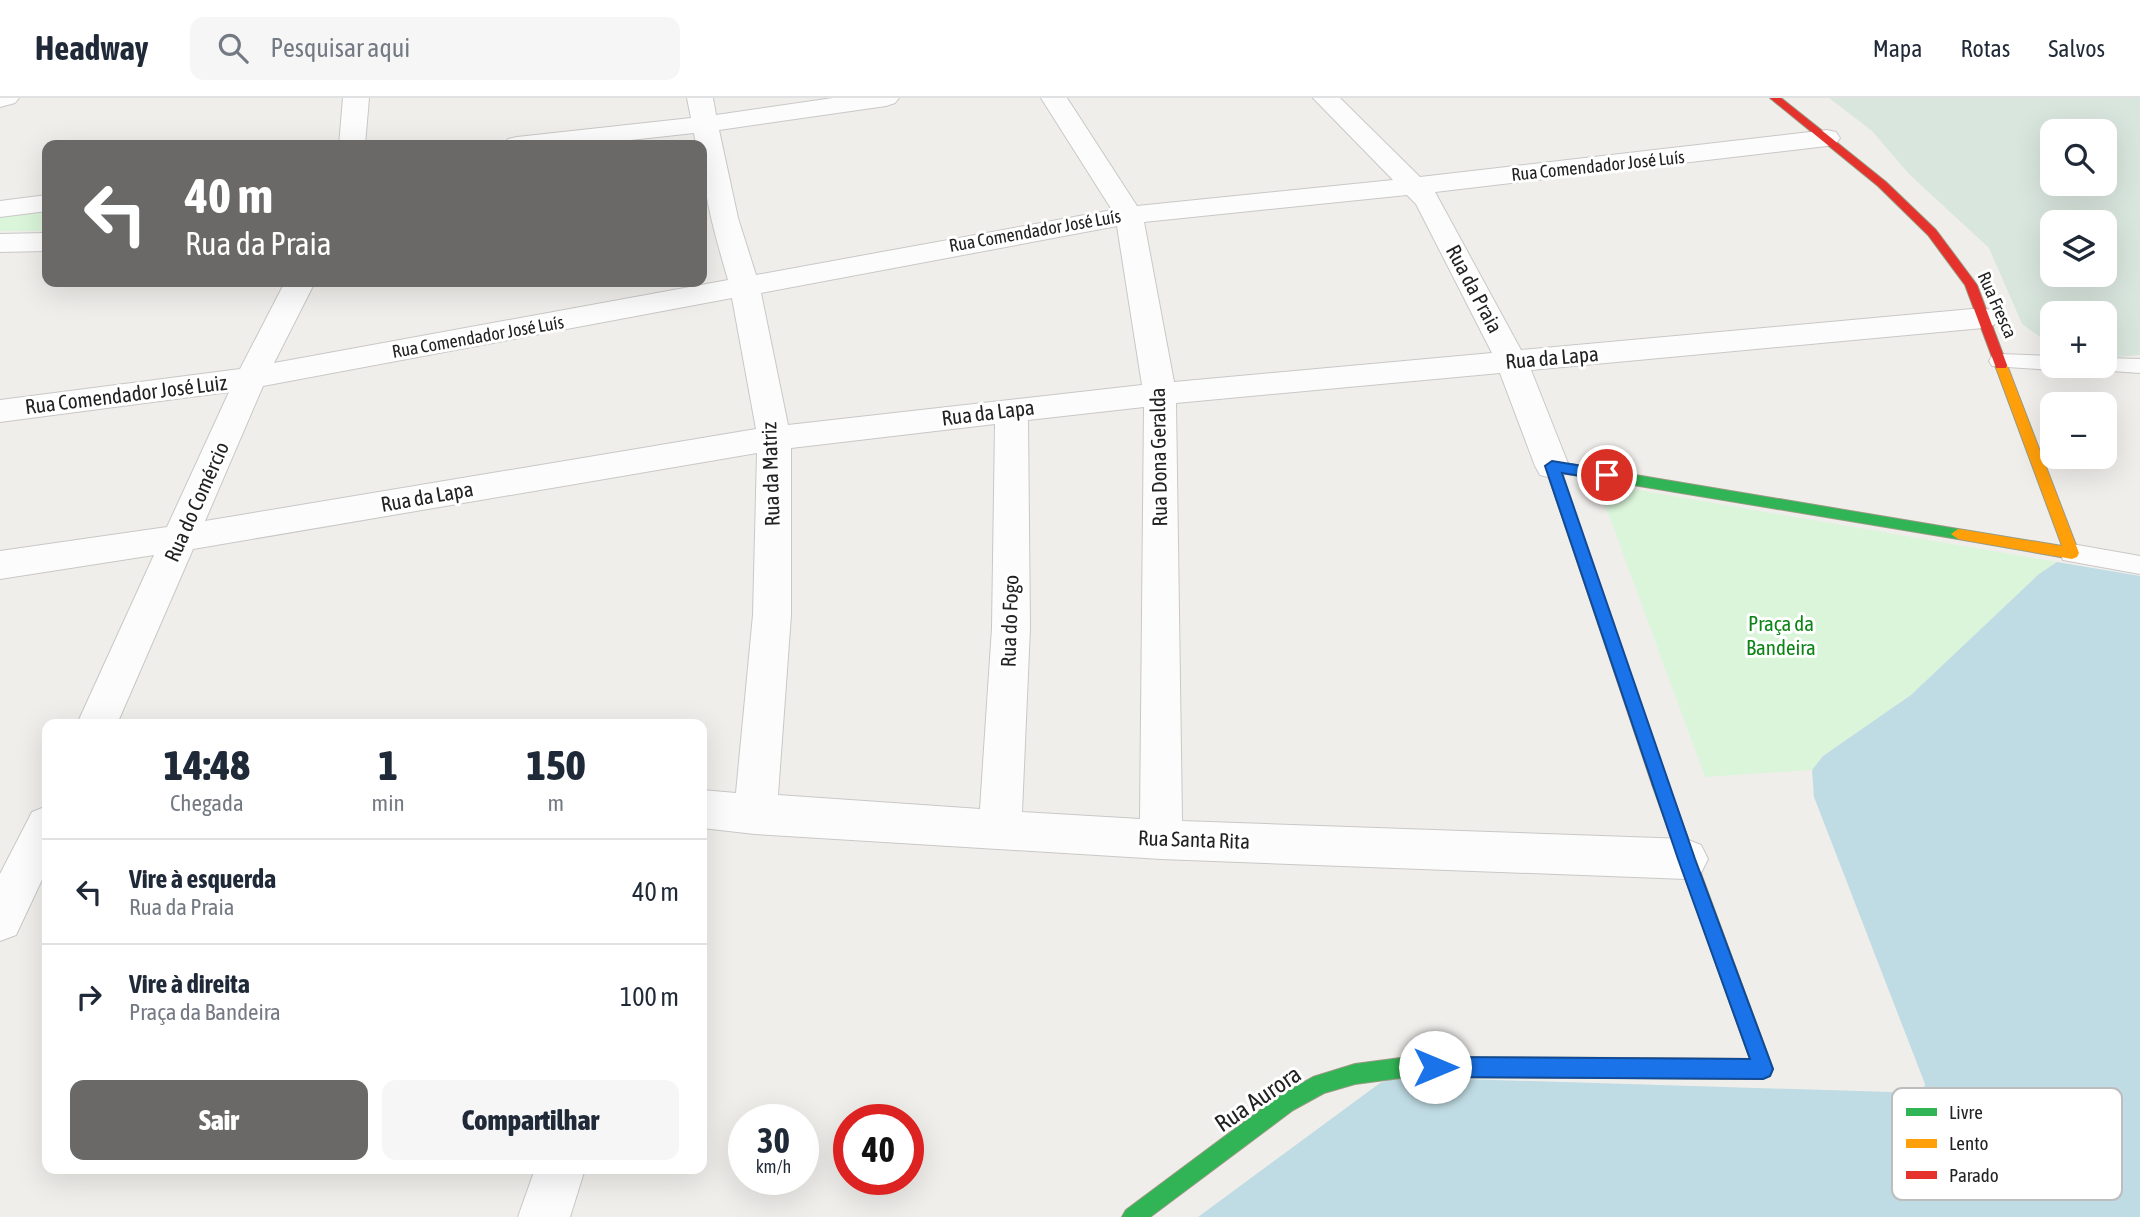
<!DOCTYPE html>
<html lang="pt">
<meta charset="utf-8">
<style>
:root{--surface:#fff;--page:#f6f6f7;--text:#1f2937;--muted:#747a83;--line:#e0e1e3;--accent:#6a6968}
body{margin:0;font-family:"Asap Condensed",sans-serif;background:var(--page);color:var(--text);height:100vh;display:flex;flex-direction:column;font-size:26px;white-space:nowrap}
*{box-sizing:border-box;margin:0}
p{font-size:23px;color:var(--muted)}
.icon{flex:none;width:38px;height:38px;fill:none;stroke:currentColor;stroke-width:2;stroke-linecap:round;stroke-linejoin:round}
.map{position:relative;flex:1;overflow:hidden}
.details{position:absolute;left:42px;top:621px;width:665px;height:455px;display:flex;flex-direction:column;background:var(--surface);border-radius:14px;box-shadow:0 7px 28px #0002}
.details>*{flex:none}
.banner{position:absolute;left:42px;top:42px;width:665px;height:147px;border-radius:14px;box-shadow:0 7px 28px #0002;background:#6a6968;color:#fff;overflow:hidden}
.buttons{position:absolute;left:2040px;top:21px;display:grid;gap:14px}
.buttons a{display:grid;place-items:center;width:77px;height:77px;border-radius:14px;background:var(--surface);box-shadow:0 7px 28px #0002;font-size:35px}
.speed{position:absolute;left:728px;top:1006px;display:flex;gap:14px;font-size:35px;font-weight:700;text-align:center}
.speed>*{display:grid;place-content:center;width:91px;height:91px;border-radius:50%;background:var(--surface);box-shadow:0 7px 28px #0002;line-height:1}
.speed small{font-size:18px;font-weight:400}
.speed .limit{border:10px solid #d22;background:#fff;color:#111}
.pin{position:absolute;display:grid;place-items:center;width:60px;height:60px;color:#fff;margin:-30px;border:4px solid #fff;border-radius:50%;box-shadow:0 2px 7px #0007}
.me{position:absolute;width:77px;margin:-38px;rotate:90deg;stroke-linejoin:round;filter:drop-shadow(0 0 5px #0008)}
.turn{display:flex;align-items:center;gap:24px;height:147px;padding:0 28px;font-size:32px}
.turn .icon{width:91px;height:91px;stroke-width:2.5}
.turn b{display:block;font-size:49px;line-height:60px}
.eta{display:flex;justify-content:space-evenly;align-items:center;height:119px;text-align:center}
.eta b{font-size:42px;font-weight:800;line-height:49px}
.primary-button{display:flex;gap:14px;margin-top:auto;padding:14px 28px}
.primary-button a{flex:1;height:80px;border-radius:14px;background:var(--accent);color:#fff;font-size:28px;font-weight:800;line-height:80px;text-align:center}
.primary-button a+a{background:var(--page);color:var(--text)}
ul{padding:0;list-style:none}
li{display:flex;align-items:center;gap:21px;height:105px;padding:0 28px;border-top:2px solid var(--line)}
li div{flex:1}
li b{display:block;font-size:26px}
li em{font-style:normal}
header{display:flex;align-items:center;gap:42px;box-sizing:border-box;height:98px;padding:0 35px;background:var(--surface);border-bottom:2px solid var(--line)}
header strong{font-size:33px}
nav{display:flex;gap:38px;margin-inline-start:auto;font-size:24px}
.search{width:490px;height:63px;background:var(--page);display:flex;align-items:center;gap:18px;box-sizing:border-box;padding:0 24px;border-radius:14px;color:var(--muted);font-size:26px}
.map>svg:first-child{display:block}
</style>
<header>
<strong>Headway</strong>
<div class="search"><svg class="icon" aria-label="search" viewBox="0 0 24 24"><circle cx="10" cy="10" r="6"/><path d="M15 15l6 6"/></svg>Pesquisar aqui</div>
<nav><a>Mapa</a><a>Rotas</a><a>Salvos</a></nav>
</header>
<div class="map">
<svg width="2140" height="1119" viewBox="0 0 2140 1119">
<rect width="100%" height="100%" fill="#f0eeeb"/>
<path fill="#d9e6de" fill-rule="evenodd" d="M 1829,0 L 2140,0 L 2140,257 L 2105,260 L 2105,215 L 2053,215 L 2053,248 L 2022,226 L 1989,150 L 1909,76 L 1872,33 ZM 2053,33 L 2105,33 L 2105,86 L 2053,86 ZM 2053,124 L 2105,124 L 2105,177 L 2053,177 Z"/>
<path fill="#daf5da" d="M 47,111 L 47,133 L 0,133 L 0,117 Z
M 1597,385 L 2057,464 L 2039,476 L 1911,597 L 1823,658 L 1812,672 L 1705,679 Z"/>
<path fill="#bfdbe3" d="M 2057,464 L 2140,478 L 2140,1119 L 1198,1119 L 1380,985 L 1398,979 L 1923,995 L 1925,986 L 1814,699 L 1812,672 L 1823,658 L 1911,597 L 2039,476 Z"/>
<g fill="none" stroke-linecap="round" stroke-linejoin="round">
<g stroke="#c9c8c7" stroke-width="2">
<path id="lane" d="M 2000,256 L 2053,258 L 2053,268 L 2062,268 L 2053,272 L 1992,268 L 1989,263 L 1992,258 Z
M 2105,260 L 2140,261 L 2140,275 L 2097,272 L 2095,268 L 2105,268 Z
M 2072,446 L 2140,458 L 2140,476 L 2063,462 L 2060,455 L 2063,448 Z"/>
</g>
<g stroke="#c9c8c7" stroke-width="2">
<path id="street" d="M 0,0 L 19,0 L 15,5 L 0,9 Z
M 343,0 L 369,0 L 365,47 L 339,47 Z
M 687,0 L 713,0 L 716,17 L 833,0 L 899,0 L 895,5 L 886,8 L 719,32 L 738,120 L 756,177 L 1112,112 L 1041,0 L 1067,0 L 1137,108 L 1393,82 L 1313,0 L 1340,0 L 1420,79 L 1827,32 L 1836,34 L 1840,40 L 1836,46 L 1827,48 L 1435,94 L 1521,252 L 1983,210 L 1994,213 L 1998,220 L 1994,227 L 1983,230 L 1531,272 L 1569,368 L 1564,377 L 1552,380 L 1540,377 L 1535,368 L 1500,275 L 1176,305 L 1182,723 L 1686,741 L 1701,747 L 1708,761 L 1701,775 L 1686,781 L 1161,761 L 755,736 L 702,730 L 702,692 L 736,695 L 753,517 L 757,355 L 193,451 L 117,626 L 77,626 L 154,457 L 0,481 L 0,453 L 167,429 L 229,294 L 0,324 L 0,302 L 240,271 L 285,184 L 315,184 L 274,265 L 728,182 C 715,137 702,94 702,47 L 696,47 L 694,35 L 585,47 L 504,47 L 508,41 L 517,39 L 691,20 ZM 1407,97 L 1416,106 L 1492,255 L 1174,284 L 1144,124 ZM 1117,128 L 1142,287 L 788,327 L 761,195 ZM 732,200 L 756,331 L 205,423 L 263,288 ZM 1144,309 L 1140,721 L 1022,714 L 1030,530 L 1028,322 ZM 995,326 L 992,530 L 980,711 L 778,697 L 791,517 L 791,350 Z
M 47,97 L 47,113 L 0,119 L 0,103 Z
M 47,135 L 47,153 L 0,154 L 0,136 Z
M 47,708 L 47,771 L 16,837 L 0,843 L 0,776 L 32,714 Z
M 535,1071 L 585,1071 L 570,1119 L 518,1119 Z"/>
</g>
<g stroke="#999a82" stroke-width="2">
<path id="fast" d="M 1552,363 L 1958,431 L 1965,436 L 1958,441 L 1561,375 L 1579,427 L 1572,432 L 1565,427 L 1545,368 Z
M 1408,959 L 1623,960 L 1630,963 L 1633,970 L 1630,977 L 1623,980 L 1408,979 L 1355,986 L 1324,995 L 1293,1012 L 1150,1119 L 1122,1119 L 1126,1112 L 1279,998 L 1313,979 L 1355,966 Z"/>
</g>
<g stroke="#999a82" stroke-width="2">
<path id="slow" d="M 2001,263 L 2007,267 L 2079,455 L 2077,459 L 2072,461 L 1958,441 L 1951,436 L 1958,431 L 2062,448 L 1995,267 Z
M 1660,679 L 1666,681 L 1668,686 L 1773,971 L 1770,978 L 1763,981 L 1623,980 L 1616,977 L 1613,970 L 1616,963 L 1623,960 L 1750,961 L 1652,686 L 1654,681 Z"/>
</g>
<g stroke="#999a82" stroke-width="2">
<path id="jam" d="M 1770,0 L 1781,0 L 1830,39 L 1886,84 L 1936,132 L 1977,187 L 2007,267 L 2006,270 L 1996,270 L 1995,267 L 1965,187 L 1928,137 L 1878,88 Z
M 1572,422 L 1579,427 L 1668,686 L 1666,691 L 1660,693 L 1654,691 L 1652,686 L 1565,427 Z"/>
</g>
<use href="#lane" fill="#fdfcfc" fill-rule="evenodd"/>
<use href="#street" fill="#fdfcfc" fill-rule="evenodd"/>
<use href="#fast" fill="#30b455" fill-rule="evenodd"/>
<use href="#slow" fill="#ff9f0a" fill-rule="evenodd"/>
<use href="#jam" fill="#e5322d" fill-rule="evenodd"/>
</g>
<path fill="#1a73e8" stroke="#114b97" stroke-width="2" d="M 1552,363 L 1607,372 L 1614,377 L 1607,382 L 1562,375 L 1695,761 L 1773,971 L 1770,978 L 1763,981 L 1435,979 L 1428,976 L 1425,969 L 1428,962 L 1435,959 L 1750,961 L 1678,761 L 1545,368 Z"/>
<g text-anchor="middle" stroke-width="6" stroke-linejoin="round" paint-order="stroke">
<g font-size="18" fill="#222" stroke="#fff">
<text transform="translate(1598 68) rotate(-6)" y="6">Rua Comendador José Luís</text>
<text transform="translate(1035 133) rotate(-10)" y="6">Rua Comendador José Luís</text>
<text transform="translate(1997 207) rotate(66)" y="6">Rua Fresca</text>
<text transform="translate(478 239) rotate(-10)" y="6">Rua Comendador José Luís</text>
</g>
<g font-size="21" fill="#222" stroke="#fff">
<text transform="translate(1474 191) rotate(62)" y="7">Rua da Praia</text>
<text transform="translate(1552 260) rotate(-5)" y="7">Rua da Lapa</text>
<text transform="translate(126 297) rotate(-7)" y="7">Rua Comendador José Luiz</text>
<text transform="translate(988 315) rotate(-7)" y="7">Rua da Lapa</text>
<text transform="translate(1159 359) rotate(-91)" y="7">Rua Dona Geralda</text>
<text transform="translate(771 376) rotate(-92)" y="7">Rua da Matriz</text>
<text transform="translate(427 399) rotate(-10)" y="7">Rua da Lapa</text>
<text transform="translate(197 404) rotate(-66)" y="7">Rua do Comércio</text>
<text transform="translate(1010 523) rotate(-88)" y="7">Rua do Fogo</text>
<text transform="translate(1194 742) rotate(2)" y="7">Rua Santa Rita</text>
</g>
<g font-size="21" fill="#0c8416" stroke="#fff">
<text x="1781" y="533">Praça da<tspan x="1781" dy="24">Bandeira</tspan></text>
</g>
<g font-size="24" fill="#222" stroke="#fff">
<text transform="translate(1258 1001) rotate(-34)" y="8">Rua Aurora</text>
</g>
</g>
<rect x="1892" y="990" width="230" height="112" rx="10" fill="#fff" stroke="#bdbdbd" stroke-width="2"/>
<rect x="1906" y="1010" width="31" height="8" fill="#30b455"/>
<rect x="1906" y="1041" width="31" height="9" fill="#ff9f0a"/>
<rect x="1906" y="1073" width="31" height="8" fill="#e5322d"/>
<g font-size="19" fill="#222">
<text x="1949" y="1021">Livre</text>
<text x="1949" y="1052">Lento</text>
<text x="1949" y="1084">Parado</text>
</g>
</svg>
<div class="buttons">
<a><svg class="icon" aria-label="search" viewBox="0 0 24 24"><circle cx="10" cy="10" r="6"/><path d="M15 15l6 6"/></svg></a>
<a><svg class="icon" aria-label="layers" viewBox="0 0 24 24"><path d="M12 4l9 5-9 5-9-5zM3 14l9 5 9-5"/></svg></a>
<a>+</a>
<a>−</a>
</div>
<div class="speed"><div>30<small>km/h</small></div><div class="limit">40</div></div>
<div class="pin" style="left:1607px;top:377px;background:#d93025"><svg class="icon" aria-label="arrive" viewBox="0 0 24 24"><path d="M6 21V4h12l-3 4 3 4H6"/></svg></div>
<svg class="me" style="left:1435px;top:969px" viewBox="-20 -20 40 40"><circle r="19" fill="#fff"/><path d="M0-13L10 11 0 6-10 11z" fill="#1a73e8"/></svg>
<div class="banner">
<div class="turn"><svg class="icon" aria-label="left" viewBox="0 0 24 24"><path d="M17 20v-9H6M10 6l-5 5 5 5"/></svg><div><b>40 m</b>Rua da Praia</div></div>
</div>
<section class="details">
<div class="eta">
<div><b>14:48</b><p>Chegada</p></div>
<div><b>1</b><p>min</p></div>
<div><b>150</b><p>m</p></div>
</div>
<ul>
<li><svg class="icon" aria-label="left" viewBox="0 0 24 24"><path d="M17 20v-9H6M10 6l-5 5 5 5"/></svg><div><b>Vire à esquerda</b><p>Rua da Praia</p></div><em>40 m</em></li>
<li><svg class="icon" aria-label="right" viewBox="0 0 24 24"><path d="M7 20v-9h11M14 6l5 5-5 5"/></svg><div><b>Vire à direita</b><p>Praça da Bandeira</p></div><em>100 m</em></li>
</ul>
<div class="primary-button"><a>Sair</a><a>Compartilhar</a></div>
</section>
</div>
